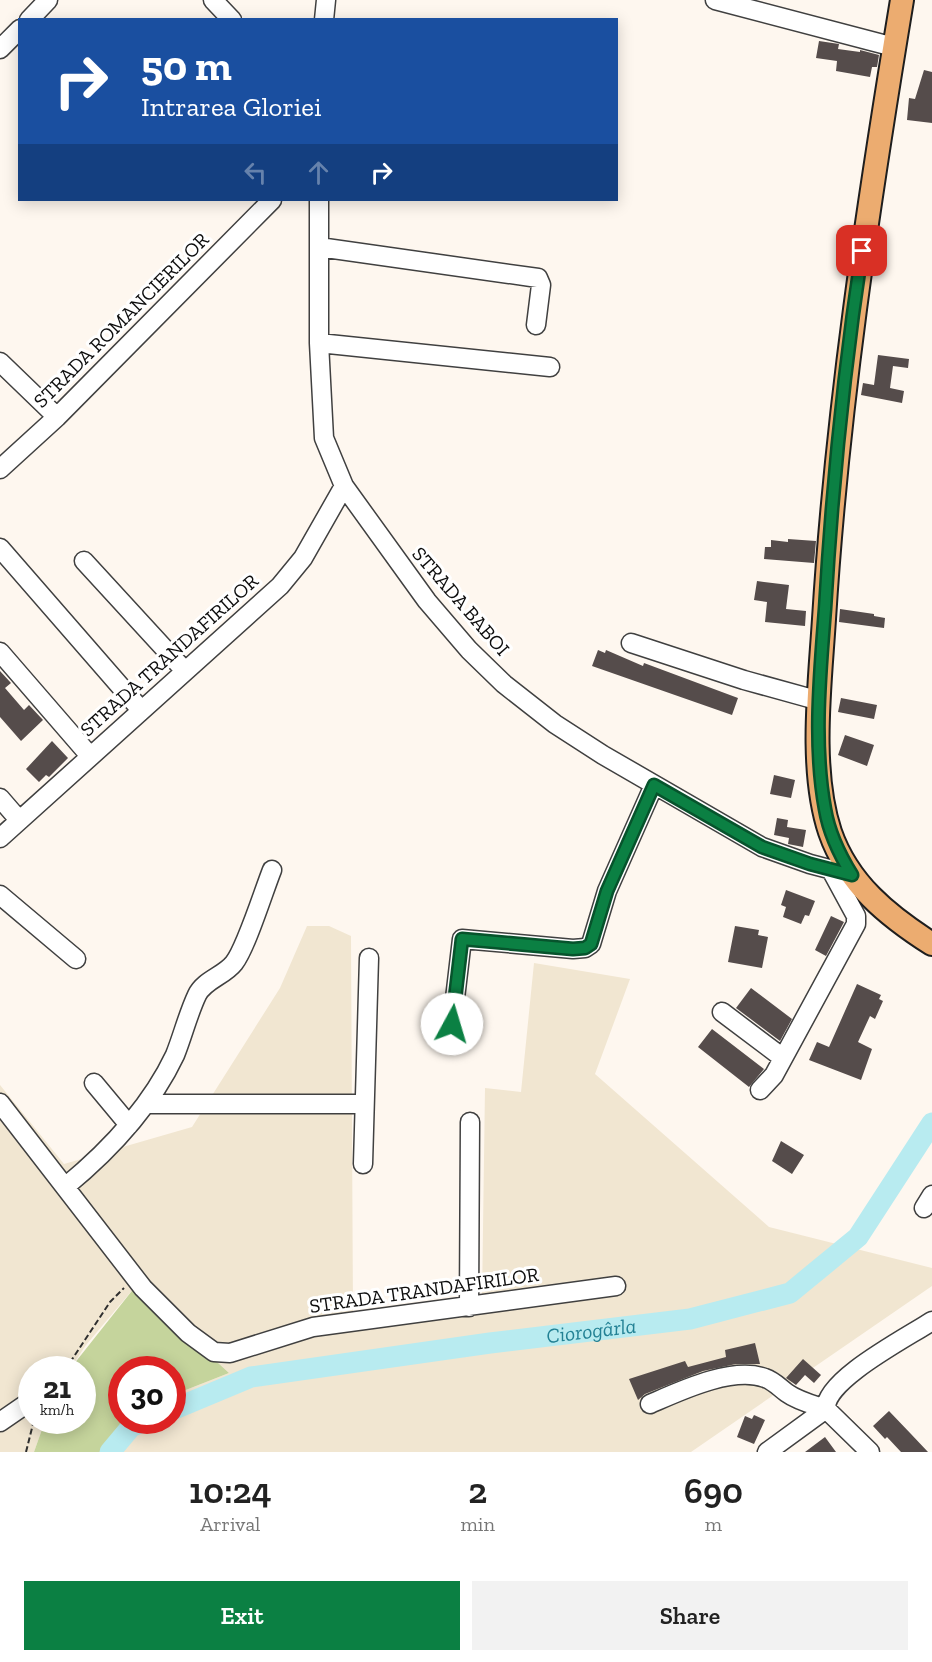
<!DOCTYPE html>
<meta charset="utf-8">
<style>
:root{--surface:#fff;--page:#f2f2f2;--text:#222;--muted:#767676;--accent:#0b8043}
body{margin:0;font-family:"Zilla Slab",serif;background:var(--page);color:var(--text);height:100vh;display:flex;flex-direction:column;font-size:22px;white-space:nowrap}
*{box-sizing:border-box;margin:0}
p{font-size:20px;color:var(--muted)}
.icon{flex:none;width:33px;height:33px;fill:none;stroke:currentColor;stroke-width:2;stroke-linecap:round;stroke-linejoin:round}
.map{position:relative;height:1452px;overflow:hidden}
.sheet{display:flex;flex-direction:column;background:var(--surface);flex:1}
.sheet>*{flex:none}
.guide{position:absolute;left:18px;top:18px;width:600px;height:183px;border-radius:0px;box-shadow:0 3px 15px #0003;background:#1a4fa0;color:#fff;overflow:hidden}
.speed{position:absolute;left:18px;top:1356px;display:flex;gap:12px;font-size:30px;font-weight:700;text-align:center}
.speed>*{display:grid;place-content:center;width:78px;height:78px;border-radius:50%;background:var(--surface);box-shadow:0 3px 15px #0003;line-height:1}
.speed small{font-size:15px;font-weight:400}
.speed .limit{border:9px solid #d22;background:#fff;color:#111}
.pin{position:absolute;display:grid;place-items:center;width:51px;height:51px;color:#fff;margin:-26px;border-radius:12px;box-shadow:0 3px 9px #0006}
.me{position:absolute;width:66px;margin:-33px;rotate:6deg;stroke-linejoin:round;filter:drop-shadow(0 0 4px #0008)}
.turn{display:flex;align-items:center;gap:21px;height:126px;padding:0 24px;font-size:27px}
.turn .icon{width:78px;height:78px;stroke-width:2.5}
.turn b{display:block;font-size:42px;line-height:51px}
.lanes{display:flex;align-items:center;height:57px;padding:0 24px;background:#0003;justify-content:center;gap:30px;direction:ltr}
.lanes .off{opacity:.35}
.eta{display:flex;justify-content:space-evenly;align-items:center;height:102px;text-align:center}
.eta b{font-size:36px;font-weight:600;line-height:42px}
.button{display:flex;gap:12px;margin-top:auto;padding:12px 24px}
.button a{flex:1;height:69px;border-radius:0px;background:var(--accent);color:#fff;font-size:24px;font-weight:600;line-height:69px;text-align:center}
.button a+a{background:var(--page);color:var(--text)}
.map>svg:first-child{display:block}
</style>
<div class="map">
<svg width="932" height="1452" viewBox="0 0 932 1452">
<rect width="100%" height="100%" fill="#fef7ef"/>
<path fill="#f1e6d1" d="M 307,926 L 329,926 L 351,936 L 353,1314 L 482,1299 L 485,1088 L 521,1092 L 534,963 L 630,979 L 595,1074 L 769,1227 L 932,1268 L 932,1286 L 691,1452 L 103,1452 L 129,1421 L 172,1420 L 173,1395 L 229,1373 L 135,1287 L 86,1345 L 70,1369 L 32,1370 L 32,1420 L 45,1421 L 34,1452 L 0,1452 L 0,1085 L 64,1164 L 192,1127 L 280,988 Z"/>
<path fill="#c5d49c" d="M 135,1287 L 229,1373 L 173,1395 L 172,1370 L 122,1370 L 122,1420 L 129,1421 L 103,1452 L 34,1452 L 45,1421 L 82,1420 L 82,1370 L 70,1369 Z"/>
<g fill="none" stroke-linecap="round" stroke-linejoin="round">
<g stroke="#b8ebf0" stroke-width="21">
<path id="s1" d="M 172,1410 L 251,1377 L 490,1343 L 690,1319 L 790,1293 L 858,1237 L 932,1123"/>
<path d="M 110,1452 L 131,1427 L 147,1420"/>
</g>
</g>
<path fill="#554c4b" d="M 819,41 L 839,44 L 838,49 L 860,52 L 860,50 L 879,55 L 877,67 L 872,67 L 870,77 L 836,71 L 837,61 L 816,58 Z
M 924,70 L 932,72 L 932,123 L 907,120 L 909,98 L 915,99 Z
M 878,355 L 909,359 L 908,368 L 893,366 L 890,388 L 904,391 L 902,403 L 861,395 L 863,383 L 874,385 Z
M 788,539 L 816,541 L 814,563 L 764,559 L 765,547 L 771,547 L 771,540 L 788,542 Z
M 757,581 L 789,585 L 786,609 L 806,611 L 805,626 L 765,622 L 767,602 L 754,600 Z
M 840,609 L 874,614 L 874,616 L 885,618 L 884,628 L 839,622 Z
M 598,650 L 605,653 L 606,650 L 643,666 L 644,663 L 738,698 L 732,715 L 592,666 Z
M 0,671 L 11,683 L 5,688 L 24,710 L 29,705 L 43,720 L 21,741 L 0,717 Z
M 841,698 L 877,705 L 874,719 L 838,712 Z
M 845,735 L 874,745 L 867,766 L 838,755 Z
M 52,741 L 68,758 L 49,777 L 46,775 L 39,782 L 26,769 Z
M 774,775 L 795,780 L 791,798 L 770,794 Z
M 777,818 L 788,820 L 787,827 L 806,830 L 803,847 L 788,844 L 789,838 L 774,835 Z
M 786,890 L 815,901 L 809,916 L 805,915 L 801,924 L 783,917 L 786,907 L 781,905 Z
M 831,916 L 844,922 L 826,956 L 815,950 Z
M 735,926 L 759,930 L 758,935 L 768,937 L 762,968 L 728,962 Z
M 857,984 L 881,995 L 879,999 L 883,1001 L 875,1019 L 870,1016 L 858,1042 L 872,1049 L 861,1080 L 809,1060 L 817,1042 L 829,1047 Z
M 751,988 L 792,1019 L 780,1041 L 736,1008 Z
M 712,1029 L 764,1069 L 749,1087 L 698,1047 Z
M 781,1141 L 804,1155 L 792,1174 L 772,1161 Z
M 755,1343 L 760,1364 L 736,1364 L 703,1371 L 645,1394 L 638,1400 L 629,1379 L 685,1361 L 688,1367 L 726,1357 L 725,1350 Z
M 803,1359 L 821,1375 L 814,1383 L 805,1375 L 796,1385 L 786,1378 Z
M 889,1411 L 911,1434 L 928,1452 L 901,1452 L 887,1437 L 885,1439 L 873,1426 Z
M 754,1415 L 765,1420 L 754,1444 L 737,1437 L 745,1416 L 752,1419 Z
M 825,1437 L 836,1452 L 805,1452 Z"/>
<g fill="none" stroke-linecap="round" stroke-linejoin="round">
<g stroke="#404040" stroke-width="21">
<path id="minor" d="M 213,0 L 232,20
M 715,0 L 894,47
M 29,20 L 48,0
M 324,20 L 326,0
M 0,49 L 20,29
M 319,200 L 319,343 L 324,438 L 344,486 L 427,601 L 469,650 L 504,684 L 555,724 L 603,755 L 762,847 L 810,864 L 852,875
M 319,247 L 538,278 L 541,285 L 536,325
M 319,343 L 550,367
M 0,362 L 57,417
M 0,469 L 57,417 L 272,200
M 0,548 L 141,710
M 84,561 L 185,671
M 631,643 L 744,680 L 820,701
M 0,652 L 90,756
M 0,798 L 19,820
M 0,838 L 280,586 L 303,558 L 344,486
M 0,895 L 76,959
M 722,1012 L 783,1058
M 452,1024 L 462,939 L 573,949 L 585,948 L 591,944 L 607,891 L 654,785
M 94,1083 L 129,1125
M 760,1090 L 774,1075 L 856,924 L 856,916 L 831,870
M 0,1103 L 143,1288 L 188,1333 L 214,1352 L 230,1353 L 313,1327 L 616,1286
M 147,1104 L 363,1104
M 363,1164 L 369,958
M 65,1187 C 110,1150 150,1108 175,1055 C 183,1035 188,1014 197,995 C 204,980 224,976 234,963 C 246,948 264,890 272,870
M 924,1208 L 932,1195
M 469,1307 L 470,1122
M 650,1404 C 680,1391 732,1366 765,1378 C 774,1381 780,1388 787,1393 C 798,1401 814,1405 826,1409
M 0,1422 L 32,1400
M 767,1452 L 826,1409
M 870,1452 L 826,1409 C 824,1380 908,1337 932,1321"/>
</g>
<g stroke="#1e1e1e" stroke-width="26">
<path id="major" d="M 902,0 C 868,206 837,410 824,619 C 820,684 809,769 830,832 C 848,884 888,916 932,944"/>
</g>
<path stroke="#2f2f2f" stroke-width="2" stroke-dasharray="6 3" stroke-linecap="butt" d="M 65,1370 L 110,1302 L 124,1288
M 26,1452 L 34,1420"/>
<use href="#minor" stroke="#fff" stroke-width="18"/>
<use href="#major" stroke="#ecac70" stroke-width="22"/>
</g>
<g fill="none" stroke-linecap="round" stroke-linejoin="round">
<g stroke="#07532c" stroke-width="15">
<path id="route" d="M 452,1024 L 462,939 L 573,949 L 585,948 L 591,944 L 607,891 L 654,785 L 762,847 L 810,864 L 852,875 C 839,854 829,833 825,809 C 813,744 820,674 825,609 C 832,489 844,369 862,251"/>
</g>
<use href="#route" stroke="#0b8043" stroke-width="10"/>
</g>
<g text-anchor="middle" stroke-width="6" stroke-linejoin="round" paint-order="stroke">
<g font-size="20" fill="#0d0d0d" stroke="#fff">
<text transform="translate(121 320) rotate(-45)" y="7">STRADA ROMANCIERILOR</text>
<text transform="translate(461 601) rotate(49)" y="7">STRADA BABOI</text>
<text transform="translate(169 655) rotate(-42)" y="7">STRADA TRANDAFIRILOR</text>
<text transform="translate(424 1290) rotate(-8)" y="7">STRADA TRANDAFIRILOR</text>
</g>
<g font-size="21" font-style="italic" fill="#228194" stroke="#fff">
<text dy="7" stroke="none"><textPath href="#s1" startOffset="429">Ciorogârla</textPath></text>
</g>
</g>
</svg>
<div class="speed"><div>21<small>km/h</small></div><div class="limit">30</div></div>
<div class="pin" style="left:862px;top:251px;background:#d93025"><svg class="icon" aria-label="arrive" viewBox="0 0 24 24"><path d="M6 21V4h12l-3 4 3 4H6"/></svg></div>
<svg class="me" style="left:452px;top:1024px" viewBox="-20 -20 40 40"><circle r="19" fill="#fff"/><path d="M0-13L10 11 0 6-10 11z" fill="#0b8043"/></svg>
<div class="guide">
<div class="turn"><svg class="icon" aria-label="right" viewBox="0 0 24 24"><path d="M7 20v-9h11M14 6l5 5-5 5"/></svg><div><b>50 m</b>Intrarea Gloriei</div></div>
<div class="lanes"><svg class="icon off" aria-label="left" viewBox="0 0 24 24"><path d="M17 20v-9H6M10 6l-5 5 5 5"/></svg><svg class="icon off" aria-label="ahead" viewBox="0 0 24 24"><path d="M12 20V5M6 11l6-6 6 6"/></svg><svg class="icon" aria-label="right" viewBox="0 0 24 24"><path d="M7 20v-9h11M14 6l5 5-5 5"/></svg></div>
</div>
</div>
<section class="sheet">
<div class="eta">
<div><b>10:24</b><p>Arrival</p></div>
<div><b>2</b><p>min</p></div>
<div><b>690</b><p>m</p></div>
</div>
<div class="button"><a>Exit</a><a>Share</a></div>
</section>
